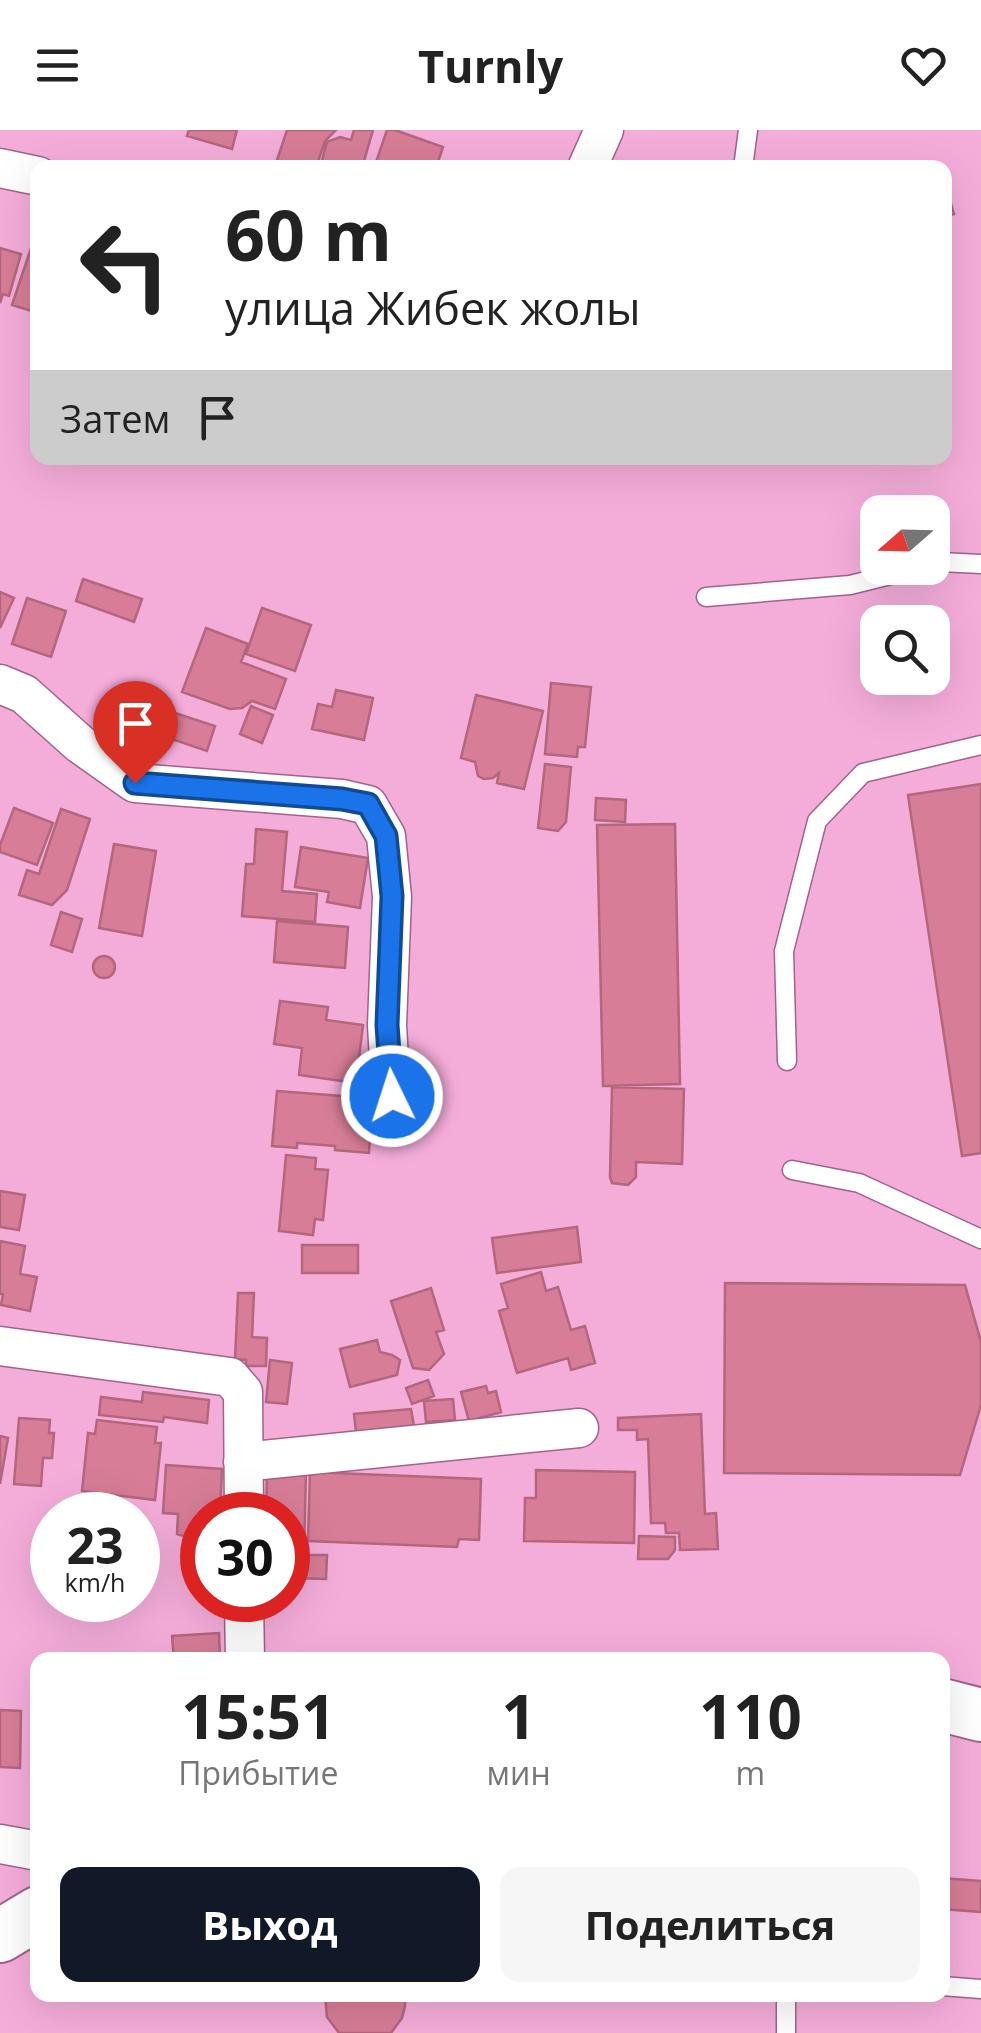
<!DOCTYPE html>
<html lang="ru">
<meta charset="utf-8">
<style>
:root{--surface:#fff;--page:#f6f6f6;--text:#222;--muted:#767676;--accent:#111827}
body{margin:0;font-family:"Open Sans",sans-serif;background:var(--page);color:var(--text);height:100vh;display:flex;flex-direction:column;font-size:38px;white-space:nowrap}
*{box-sizing:border-box;margin:0}
p{font-size:32px;color:var(--muted)}
.icon{flex:none;width:55px;height:55px;fill:none;stroke:currentColor;stroke-width:2;stroke-linecap:round;stroke-linejoin:round}
.map{position:relative;flex:1;overflow:hidden}
.sheet{position:absolute;left:30px;top:1522px;width:920px;height:350px;display:flex;flex-direction:column;background:var(--surface);border-radius:20px;box-shadow:0 10px 40px #0002}
.sheet>*{flex:none}
.top-card{position:absolute;left:30px;top:30px;width:922px;height:305px;border-radius:20px;box-shadow:0 10px 40px #0002;background:#fff;color:var(--text);overflow:hidden}
.needle{width:65px;rotate:250deg}
.buttons{position:absolute;left:860px;top:365px;display:grid;gap:20px}
.buttons a{display:grid;place-items:center;width:90px;height:90px;border-radius:20px;background:var(--surface);box-shadow:0 10px 40px #0002;font-size:50px}
.speed{position:absolute;left:30px;top:1362px;display:flex;gap:20px;font-size:50px;font-weight:700;text-align:center}
.speed>*{display:grid;place-content:center;width:130px;height:130px;border-radius:50%;background:var(--surface);box-shadow:0 10px 40px #0002;line-height:1}
.speed small{font-size:25px;font-weight:400}
.speed .limit{border:15px solid #d22;background:#fff;color:#111}
.pin{position:absolute;display:grid;place-items:center;width:85px;height:85px;color:#fff;margin:-102px -42px;border-radius:50% 50% 50% 0;rotate:-45deg;box-shadow:0 0 10px #0007}
.pin .icon{rotate:45deg}
.me{position:absolute;width:110px;margin:-55px;rotate:356deg;stroke-linejoin:round;filter:drop-shadow(0 0 8px #0008)}
.turn{display:flex;align-items:center;gap:35px;height:210px;padding:0 30px;font-size:45px}
.turn .icon{width:130px;height:130px;stroke-width:2.5}
.turn b{display:block;font-size:70px;line-height:85px}
.then{display:flex;align-items:center;height:95px;padding:0 30px;background:#0003;gap:20px;font-size:38px}
.eta{display:flex;justify-content:space-evenly;align-items:center;height:170px;text-align:center}
.eta b{font-size:60px;font-weight:700;line-height:70px}
.button{display:flex;gap:20px;margin-top:auto;padding:20px 30px}
.button a{flex:1;height:115px;border-radius:20px;background:var(--accent);color:#fff;font-size:40px;font-weight:700;line-height:115px;text-align:center}
.button a+a{background:var(--page);color:var(--text)}
header{display:flex;justify-content:space-between;align-items:center;height:130px;padding:0 30px;background:var(--surface);font-size:45px;font-weight:700}
.map>svg:first-child{display:block}
</style>
<header><svg class="icon" aria-label="menu" viewBox="0 0 24 24"><path d="M4 6h16M4 12h16M4 18h16"/></svg>Turnly<svg class="icon" aria-label="heart" viewBox="0 0 24 24"><path d="M12 20l-8-8c-3-5 5-10 8-4 3-6 11-1 8 4z"/></svg></header>
<div class="map">
<svg width="981" height="1903" viewBox="0 0 981 1903">
<rect width="100%" height="100%" fill="#f4add9"/>
<path fill="#d77d97" stroke="#b2677d" stroke-width="2.5" d="M 189,0 L 237,0 L 232,19 L 187,6 Z
M 287,0 L 336,0 L 325,11 L 316,38 L 299,38 L 277,30 Z
M 354,0 L 373,0 L 362,38 L 320,38 L 327,12 L 340,7 L 351,10 Z
M 387,0 L 395,0 L 443,17 L 436,38 L 374,38 Z
M 945,52 L 954,84 L 945,86 Z
M 34,109 L 38,111 L 38,183 L 12,175 Z
M 0,118 L 21,124 L 9,166 L 3,164 L 0,173 Z
M 83,449 L 142,469 L 134,492 L 76,471 Z
M 0,462 L 14,468 L 0,498 Z
M 27,468 L 66,481 L 51,527 L 12,514 Z
M 262,478 L 311,495 L 295,541 L 246,524 Z
M 206,498 L 248,514 L 241,532 L 286,549 L 275,579 L 252,571 L 242,578 L 230,579 L 182,562 Z
M 551,553 L 591,557 L 585,617 L 578,617 L 577,627 L 545,624 Z
M 336,560 L 373,568 L 364,610 L 312,599 L 318,574 L 332,577 Z
M 476,565 L 543,581 L 524,659 L 497,653 L 499,643 L 493,648 L 484,649 L 478,646 L 475,632 L 461,628 Z
M 129,568 L 215,596 L 207,621 L 121,592 Z
M 251,576 L 273,585 L 262,613 L 240,604 Z
M 545,634 L 571,637 L 566,692 L 558,701 L 538,698 Z
M 981,654 L 981,1023 L 962,1026 L 908,665 Z
M 596,668 L 626,670 L 625,692 L 595,690 Z
M 14,678 L 53,693 L 37,735 L 0,722 L 0,715 Z
M 61,679 L 90,689 L 67,760 L 52,775 L 19,765 L 27,740 L 39,744 Z
M 675,694 L 680,954 L 603,956 L 597,695 Z
M 256,699 L 287,702 L 282,761 L 317,764 L 315,792 L 242,786 L 246,734 L 254,734 Z
M 114,714 L 156,721 L 142,806 L 99,798 Z
M 301,717 L 368,728 L 360,778 L 327,772 L 329,762 L 295,757 Z
M 61,782 L 82,789 L 72,822 L 51,815 Z
M 277,791 L 348,797 L 345,838 L 274,832 Z
M93 837a11 11 0 1 1 22 0a11 11 0 1 1-22 0Z
M 280,871 L 328,877 L 326,890 L 363,895 L 356,953 L 299,945 L 302,918 L 274,914 Z
M 612,957 L 684,959 L 682,1034 L 636,1032 L 636,1047 L 628,1055 L 612,1053 L 610,1047 Z
M 277,961 L 368,968 L 366,993 L 371,994 L 369,1023 L 335,1020 L 335,1016 L 297,1013 L 297,1018 L 272,1016 Z
M 286,1025 L 316,1028 L 315,1039 L 328,1040 L 323,1090 L 315,1089 L 313,1105 L 279,1101 Z
M 0,1061 L 25,1065 L 19,1100 L 0,1097 Z
M 577,1097 L 581,1132 L 497,1143 L 492,1108 Z
M 0,1111 L 25,1116 L 20,1144 L 37,1147 L 30,1181 L 1,1175 L 3,1164 L 0,1164 Z
M 302,1115 L 358,1115 L 358,1143 L 302,1143 Z
M 541,1142 L 546,1161 L 558,1157 L 571,1200 L 585,1196 L 595,1233 L 571,1240 L 568,1228 L 517,1243 L 499,1181 L 508,1178 L 501,1154 Z
M 725,1153 L 965,1155 L 981,1212 L 981,1275 L 960,1345 L 724,1343 Z
M 431,1158 L 444,1200 L 436,1202 L 444,1224 L 429,1240 L 413,1238 L 391,1171 Z
M 238,1163 L 254,1163 L 252,1207 L 267,1208 L 266,1236 L 246,1236 L 246,1230 L 235,1229 Z
M 377,1210 L 380,1222 L 392,1225 L 400,1230 L 397,1245 L 350,1257 L 340,1219 Z
M 270,1230 L 292,1233 L 287,1274 L 266,1272 Z
M 428,1250 L 434,1266 L 412,1274 L 406,1258 Z
M 486,1256 L 488,1263 L 496,1261 L 501,1282 L 469,1291 L 461,1262 Z
M 143,1262 L 209,1270 L 207,1293 L 164,1287 L 163,1292 L 99,1285 L 101,1267 L 142,1272 Z
M 453,1269 L 455,1290 L 426,1292 L 424,1271 Z
M 411,1279 L 414,1296 L 356,1302 L 354,1284 Z
M 701,1284 L 705,1384 L 716,1383 L 718,1419 L 680,1420 L 679,1403 L 666,1403 L 665,1393 L 651,1393 L 648,1309 L 637,1310 L 637,1300 L 618,1300 L 618,1288 Z
M 19,1288 L 50,1290 L 49,1303 L 54,1303 L 52,1328 L 43,1328 L 41,1356 L 14,1354 Z
M 97,1290 L 157,1297 L 155,1313 L 161,1313 L 155,1370 L 82,1361 L 88,1303 L 95,1304 Z
M 0,1306 L 8,1308 L 0,1354 Z
M 166,1335 L 222,1339 L 220,1385 L 202,1385 L 202,1424 L 183,1423 L 184,1406 L 177,1404 L 178,1384 L 163,1383 Z
M 536,1340 L 635,1342 L 634,1413 L 524,1411 L 525,1368 L 536,1368 Z
M 267,1341 L 306,1342 L 304,1425 L 327,1425 L 326,1449 L 288,1448 L 288,1385 L 266,1385 Z
M 310,1342 L 481,1349 L 479,1410 L 459,1409 L 457,1417 L 308,1411 Z
M 639,1406 L 675,1407 L 675,1420 L 668,1429 L 638,1429 Z
M 219,1503 L 220,1530 L 174,1530 L 172,1506 Z
M 0,1580 L 21,1581 L 20,1638 L 0,1637 Z
M 942,1748 L 981,1751 L 981,1782 L 942,1779 Z
M 325,1865 L 405,1865 L 405,1876 L 402,1888 L 391,1903 L 339,1903 L 327,1887 Z"/>
<g fill="none" stroke-linecap="round" stroke-linejoin="round">
<g stroke="#a2628b" stroke-width="21">
<path id="lane" d="M 743,38 L 748,0
M 932,434 L 940,432 L 981,434
M 706,467 L 850,455 L 919,438
M 787,931 L 784,821 L 817,691 L 863,643 L 981,615
M 792,1040 L 859,1053 L 981,1109
M 942,1856 L 981,1859
M 786,1903 L 786,1865"/>
</g>
<g stroke="#a2628b" stroke-width="41">
<path id="street" d="M 0,38 L 38,46
M 587,38 L 604,0
M 0,554 L 24,564 L 80,614 L 135,653 L 342,669 L 368,675 L 386,706 L 392,767 L 387,895 L 391,966
M 0,1216 L 230,1247 L 243,1262 L 244,1385
M 243,1332 L 579,1298
M 244,1470 L 245,1530
M 0,1714 L 38,1721"/>
</g>
<g stroke="#a2628b" stroke-width="56">
<path id="secondary" d="M 942,1575 L 981,1585
M 0,1806 L 38,1783"/>
</g>
<use href="#lane" stroke="#fff" stroke-width="18"/>
<use href="#street" stroke="#fff" stroke-width="38"/>
<use href="#secondary" stroke="#fff" stroke-width="52"/>
</g>
<g fill="none" stroke-linecap="round" stroke-linejoin="round">
<g stroke="#114b97" stroke-width="25">
<path id="route" d="M 135,653 L 342,669 L 368,674 L 386,706 L 392,766 L 387,895 L 392,966"/>
</g>
<use href="#route" stroke="#1a73e8" stroke-width="18"/>
</g>
</svg>
<div class="buttons">
<a><svg class="needle" viewBox="-14 -14 28 28"><path d="M0-13l5 13h-10z" fill="#e53935"/><path d="M0 13l5-13h-10z" fill="#767676"/></svg></a>
<a><svg class="icon" aria-label="search" viewBox="0 0 24 24"><circle cx="10" cy="10" r="6"/><path d="M15 15l6 6"/></svg></a>
</div>
<div class="speed"><div>23<small>km/h</small></div><div class="limit">30</div></div>
<div class="pin" style="left:135px;top:653px;background:#d93025"><svg class="icon" aria-label="arrive" viewBox="0 0 24 24"><path d="M6 21V4h12l-3 4 3 4H6"/></svg></div>
<svg class="me" style="left:392px;top:966px" viewBox="-20 -20 40 40"><circle r="17" fill="#1a73e8" stroke="#fff" stroke-width="3"/><path d="M0-11L8 9 0 5-8 9z" fill="#fff"/></svg>
<div class="top-card">
<div class="turn"><svg class="icon" aria-label="left" viewBox="0 0 24 24"><path d="M17 20v-9H6M10 6l-5 5 5 5"/></svg><div><b>60 m</b>улица Жибек жолы</div></div>
<div class="then">Затем<svg class="icon" aria-label="arrive" viewBox="0 0 24 24"><path d="M6 21V4h12l-3 4 3 4H6"/></svg></div>
</div>
<section class="sheet">
<div class="eta">
<div><b>15:51</b><p>Прибытие</p></div>
<div><b>1</b><p>мин</p></div>
<div><b>110</b><p>m</p></div>
</div>
<div class="button"><a>Выход</a><a>Поделиться</a></div>
</section>
</div>
